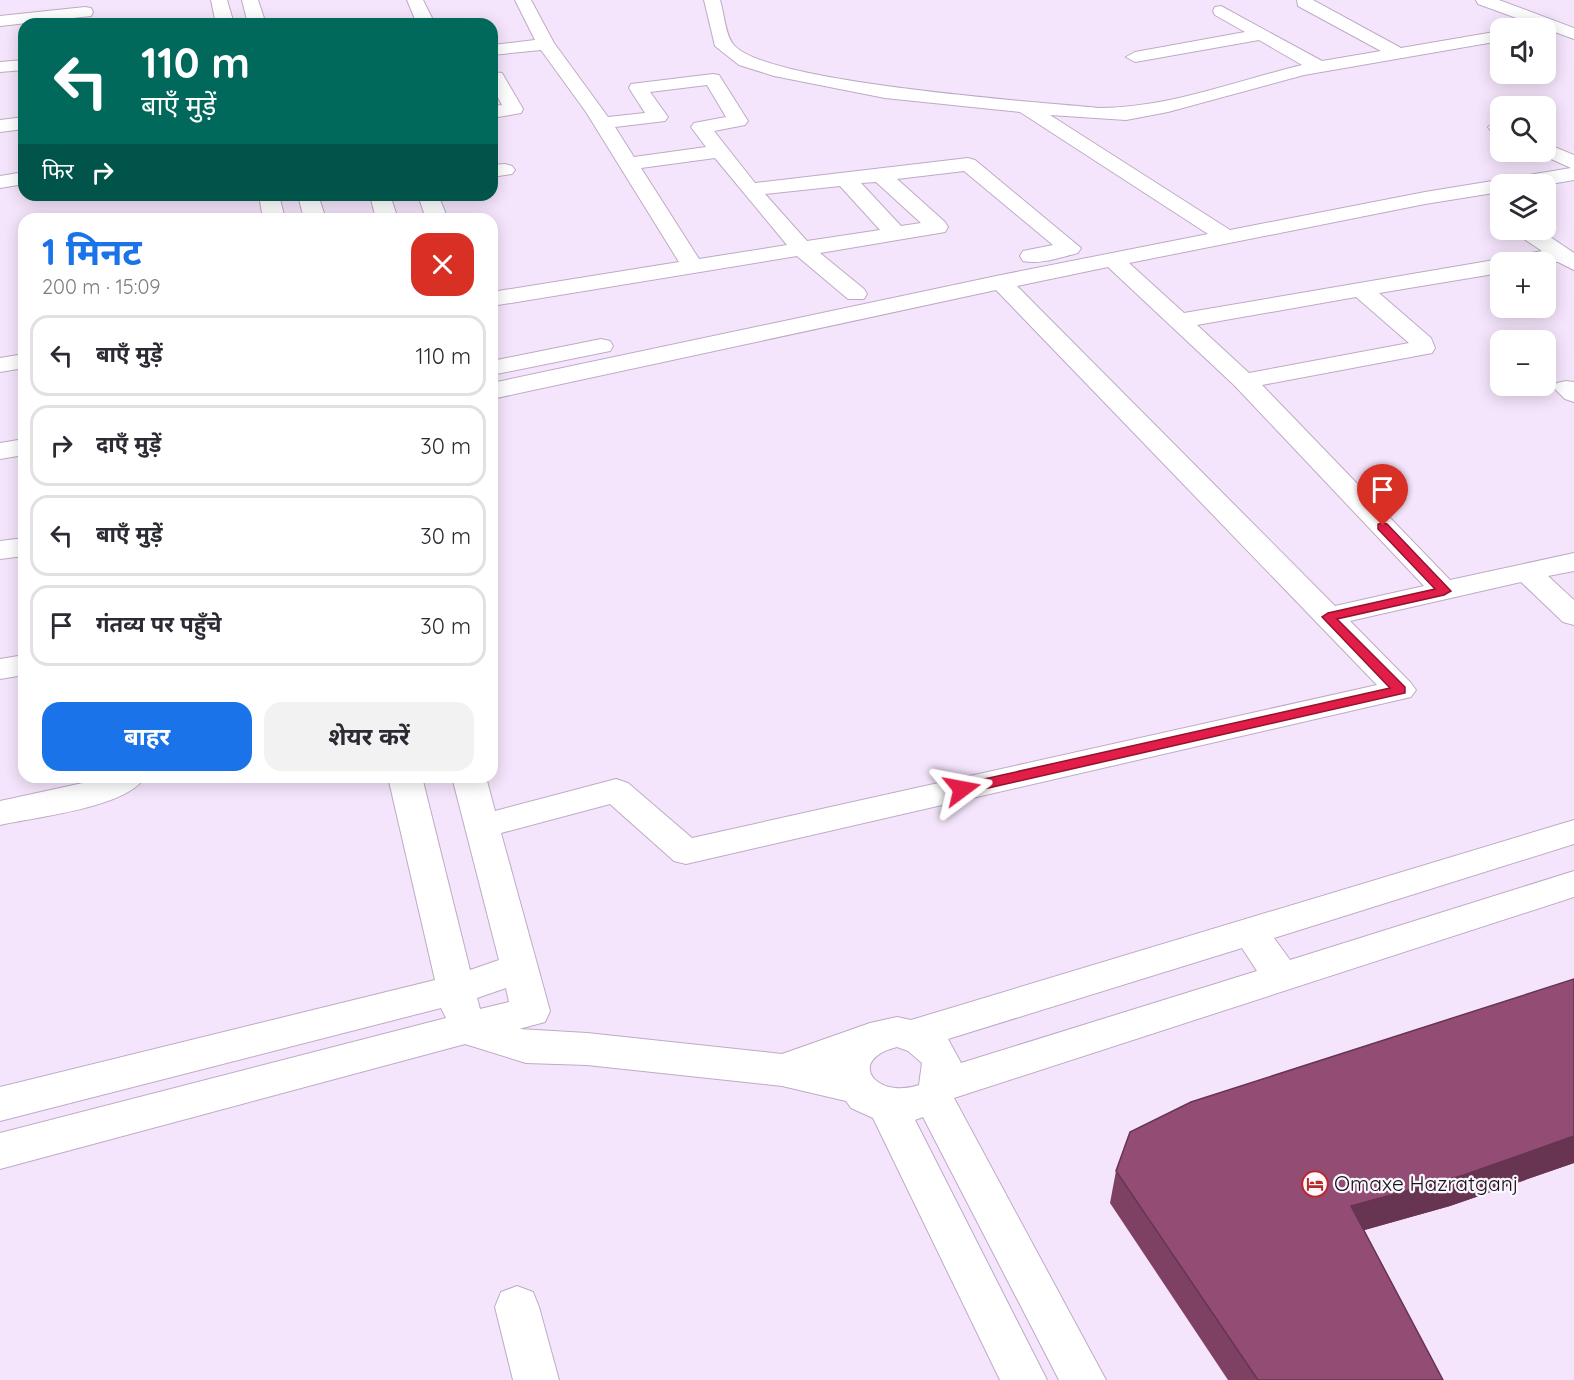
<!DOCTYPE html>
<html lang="hi">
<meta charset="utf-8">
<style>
:root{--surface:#fff;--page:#f2f2f3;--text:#2b2b33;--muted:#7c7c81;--line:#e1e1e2;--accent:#1a73e8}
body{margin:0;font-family:Quicksand,"Noto Sans Devanagari",sans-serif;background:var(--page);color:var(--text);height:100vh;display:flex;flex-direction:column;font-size:22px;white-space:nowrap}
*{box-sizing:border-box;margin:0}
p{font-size:20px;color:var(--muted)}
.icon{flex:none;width:33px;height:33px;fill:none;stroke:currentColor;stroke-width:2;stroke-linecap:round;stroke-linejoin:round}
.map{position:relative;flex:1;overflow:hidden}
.drawer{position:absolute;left:18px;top:213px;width:480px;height:570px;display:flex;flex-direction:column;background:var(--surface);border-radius:18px;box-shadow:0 3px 15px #0003}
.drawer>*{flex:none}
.guide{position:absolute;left:18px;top:18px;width:480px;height:183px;border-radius:18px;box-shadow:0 3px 15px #0003;background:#00695c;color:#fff;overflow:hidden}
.fabs{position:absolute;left:1490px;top:18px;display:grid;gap:12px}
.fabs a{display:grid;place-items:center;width:66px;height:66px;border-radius:12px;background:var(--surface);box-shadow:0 3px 15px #0003;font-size:30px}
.pin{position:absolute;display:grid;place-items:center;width:51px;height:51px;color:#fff;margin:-62px -26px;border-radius:50% 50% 50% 0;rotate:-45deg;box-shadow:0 0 6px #0007}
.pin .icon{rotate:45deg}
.me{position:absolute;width:66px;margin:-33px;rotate:77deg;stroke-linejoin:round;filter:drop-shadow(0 0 4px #0008)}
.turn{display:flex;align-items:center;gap:21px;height:126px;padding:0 24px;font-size:27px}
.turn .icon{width:78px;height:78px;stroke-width:2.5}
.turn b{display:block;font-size:42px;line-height:51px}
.then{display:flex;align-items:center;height:57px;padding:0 24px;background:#0003;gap:12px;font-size:22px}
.round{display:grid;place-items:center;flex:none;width:63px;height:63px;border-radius:18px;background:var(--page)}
.headline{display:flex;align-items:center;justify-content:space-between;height:102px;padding:0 24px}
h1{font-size:36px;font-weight:700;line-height:45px;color:var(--accent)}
.cta{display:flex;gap:12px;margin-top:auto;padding:12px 24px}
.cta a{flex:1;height:69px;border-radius:18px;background:var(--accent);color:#fff;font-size:24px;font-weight:700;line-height:69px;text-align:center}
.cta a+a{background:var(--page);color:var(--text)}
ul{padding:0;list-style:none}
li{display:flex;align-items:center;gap:18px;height:81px;margin:0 12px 9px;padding:0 12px;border:3px solid var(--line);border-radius:18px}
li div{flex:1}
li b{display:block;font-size:22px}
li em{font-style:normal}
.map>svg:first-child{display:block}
</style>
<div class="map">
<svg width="1574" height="1380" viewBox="0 0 1574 1380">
<rect width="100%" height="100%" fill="#f5e5fc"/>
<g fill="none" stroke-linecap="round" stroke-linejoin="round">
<g stroke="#bdabc5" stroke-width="2">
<path id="minor" d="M 211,0 L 227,0 L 234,24 L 216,24 Z
M 242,0 L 258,0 L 266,24 L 248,24 Z
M 407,0 L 423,0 L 435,24 L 417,24 Z
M 515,0 L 531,0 L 554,43 L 608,117 L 645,113 L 629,88 L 631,84 L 713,74 L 719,75 L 748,121 L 745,125 L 714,131 L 755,183 L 968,158 L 975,160 L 1081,248 L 1078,253 C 1061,257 1040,265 1023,261 L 1020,256 L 1023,251 L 1053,245 L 964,171 L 897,179 L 945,222 L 948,227 L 945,232 L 820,253 L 864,289 L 867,294 L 864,299 L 848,299 L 797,256 L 492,306 L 492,292 L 679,262 L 586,112 L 541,50 L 492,55 L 492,45 L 535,40 ZM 707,85 L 726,117 L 694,123 L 691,127 L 706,147 L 634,157 L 615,127 L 665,121 L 668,117 L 650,92 ZM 715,158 L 787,245 L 699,259 L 641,168 ZM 876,182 L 921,223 L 901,226 L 861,183 ZM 840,186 L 880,230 L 807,241 L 765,194 Z
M 704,0 L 720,0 C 724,12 725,34 733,44 C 762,83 1039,102 1099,108 C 1168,108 1236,81 1302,65 L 1259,40 L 1135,62 L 1126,57 L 1135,52 L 1245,32 L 1215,15 L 1213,11 L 1215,7 L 1221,6 L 1322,61 L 1381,51 L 1298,6 L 1297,0 L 1313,0 L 1401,48 L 1500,31 L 1500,41 L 1304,75 L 1168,112 L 1126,120 L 1050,115 L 1230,230 L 1425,192 L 1571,168 L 1538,153 L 1545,152 L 1545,143 L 1574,155 L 1574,180 L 1545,185 L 1500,184 L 1500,192 L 1425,204 L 1129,263 L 1184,313 L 1500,259 L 1507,261 L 1510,257 L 1542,251 L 1518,235 L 1516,230 L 1540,230 L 1574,253 L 1574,270 L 1558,262 L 1500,262 L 1500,273 L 1379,293 L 1431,338 L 1435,348 L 1432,353 L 1262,385 L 1450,580 L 1574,553 L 1574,571 L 1548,576 L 1574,600 L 1574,625 L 1563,622 L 1521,582 L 1350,621 L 1411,683 L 1416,690 L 1411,697 L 686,864 L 674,861 L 610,804 L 501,833 L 550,1011 L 545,1022 L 519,1029 L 587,1033 L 782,1054 L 870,1023 L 897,1017 L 911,1020 L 1574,820 L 1574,844 L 1274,938 L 1290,960 L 1574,871 L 1574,897 L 954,1098 L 1106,1380 L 1059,1380 L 923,1117 L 915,1120 L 1047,1380 L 1000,1380 L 873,1118 L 851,1108 L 846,1101 L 782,1086 L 587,1065 L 526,1063 L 465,1044 L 0,1169 L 0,1133 L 446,1018 L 441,1008 L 0,1121 L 0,1087 L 435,980 L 388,777 L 422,777 L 470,970 L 499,960 L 452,777 L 486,777 L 495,811 L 616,779 L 628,783 L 692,838 L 1377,685 L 996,290 L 492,399 L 492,383 L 1001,275 L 1208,234 L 1020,112 L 885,98 L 774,76 L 739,65 L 715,46 ZM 1108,267 L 1235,386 L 1424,586 L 1335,606 L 1017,286 ZM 1356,297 L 1409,343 L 1249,373 L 1197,325 ZM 1242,948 L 1257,971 L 961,1063 L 948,1039 ZM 506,988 L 509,1002 L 480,1009 L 477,998 ZM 897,1047 L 908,1051 L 922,1063 L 919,1085 C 876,1100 845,1060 897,1047 Z
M 1476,0 L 1499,0 L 1574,28 L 1574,39 L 1478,4 Z
M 85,7 L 91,8 L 93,12 L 91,16 L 0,26 L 0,16 Z
M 24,60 L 24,70 L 0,72 L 0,62 Z
M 492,72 L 502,73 L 523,109 L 521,113 L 492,118 L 492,106 L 502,105 L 492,86 Z
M 24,117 L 24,129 L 0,132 L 0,120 Z
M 1498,121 L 1500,133 L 1491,131 L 1488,127 Z
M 505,164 L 512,166 L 515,170 L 512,174 L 492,177 L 492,165 Z
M 24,172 L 24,184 L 0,188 L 0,176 Z
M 259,195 L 279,195 L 285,219 L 263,219 Z
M 298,195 L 318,195 L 326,219 L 304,219 Z
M 370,195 L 390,195 L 398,219 L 376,219 Z
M 418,195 L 438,195 L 448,219 L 426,219 Z
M 601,339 L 610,341 L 613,346 L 610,351 L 492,375 L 492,361 Z
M 24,354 L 24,368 L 0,372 L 0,358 Z
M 1566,381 L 1574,382 L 1574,402 L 1565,399 L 1554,388 L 1557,383 Z
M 24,439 L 24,455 L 0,459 L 0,443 Z
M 24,538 L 24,556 L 0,559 L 0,541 Z
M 24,655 L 24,675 L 0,679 L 0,659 Z
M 100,777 L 145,777 C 126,808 35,817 0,825 L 0,801 L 92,781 Z
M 517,1286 L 533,1292 L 539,1307 L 559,1380 L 513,1380 L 495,1307 L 501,1292 Z"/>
</g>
<use href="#minor" fill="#fff" fill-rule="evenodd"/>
</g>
<path fill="#7e4164" d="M 1574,979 L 1574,1163 L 1450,1206 L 1364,1230 L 1443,1380 L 1228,1380 L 1110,1203 L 1116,1171 Z"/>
<path fill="#673551" d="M 1574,1136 L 1574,1163 L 1450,1206 L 1340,1237 L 1351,1206 Z"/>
<path fill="#934c74" stroke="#673551" stroke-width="1.5" d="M 1574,979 L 1574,1136 L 1464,1175 L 1351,1206 L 1443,1380 L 1258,1380 L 1116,1171 L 1130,1132 L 1191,1102 Z"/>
<path fill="#e11d48" stroke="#92132f" stroke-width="1.5" d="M 1383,523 L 1387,524 L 1451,591 L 1444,595 L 1337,619 L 1405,687 L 1405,693 L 962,794 L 957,793 L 955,789 L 957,786 L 962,784 L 1390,688 L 1322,617 L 1328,613 L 1435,589 L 1378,529 L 1378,524 Z"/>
<defs>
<g id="hotel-ring" transform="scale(1.35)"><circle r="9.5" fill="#fbf7fd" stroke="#b9292c" stroke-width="1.5"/><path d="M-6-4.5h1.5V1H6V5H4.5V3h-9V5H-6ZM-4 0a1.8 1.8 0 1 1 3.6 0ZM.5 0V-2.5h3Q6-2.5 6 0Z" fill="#b9292c"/></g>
</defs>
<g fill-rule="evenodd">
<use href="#hotel-ring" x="1315" y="1184"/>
</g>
<g text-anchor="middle" stroke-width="4.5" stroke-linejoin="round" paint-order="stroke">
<g font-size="21" fill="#18111a" stroke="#fbf7fd" text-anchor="start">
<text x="1334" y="1191">Omaxe Hazratganj</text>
</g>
</g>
</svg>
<div class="fabs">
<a><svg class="icon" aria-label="sound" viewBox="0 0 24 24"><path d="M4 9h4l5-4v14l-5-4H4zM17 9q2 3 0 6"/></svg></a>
<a><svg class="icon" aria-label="search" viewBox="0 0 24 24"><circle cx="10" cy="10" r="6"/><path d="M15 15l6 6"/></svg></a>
<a><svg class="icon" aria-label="layers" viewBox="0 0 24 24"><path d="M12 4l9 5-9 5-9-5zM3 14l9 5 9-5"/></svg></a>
<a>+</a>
<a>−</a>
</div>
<div class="pin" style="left:1383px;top:526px;background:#d93025"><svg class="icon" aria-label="arrive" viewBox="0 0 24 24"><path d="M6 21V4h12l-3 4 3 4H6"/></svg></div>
<svg class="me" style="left:962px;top:789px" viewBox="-20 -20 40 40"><path d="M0-17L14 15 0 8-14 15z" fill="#e11d48" stroke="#fff" stroke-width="4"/></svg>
<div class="guide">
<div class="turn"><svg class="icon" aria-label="left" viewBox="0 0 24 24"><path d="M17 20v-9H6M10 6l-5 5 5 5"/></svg><div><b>110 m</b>बाएँ मुड़ें</div></div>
<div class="then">फिर<svg class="icon" aria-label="right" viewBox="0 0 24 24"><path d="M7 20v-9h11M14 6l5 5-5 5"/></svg></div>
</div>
<section class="drawer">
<div class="headline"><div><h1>1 मिनट</h1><p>200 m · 15:09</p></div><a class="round" style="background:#d93025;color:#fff"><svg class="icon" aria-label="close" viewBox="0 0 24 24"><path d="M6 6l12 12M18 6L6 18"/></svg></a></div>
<ul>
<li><svg class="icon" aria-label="left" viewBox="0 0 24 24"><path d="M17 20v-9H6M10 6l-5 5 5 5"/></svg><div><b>बाएँ मुड़ें</b></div><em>110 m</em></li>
<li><svg class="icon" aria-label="right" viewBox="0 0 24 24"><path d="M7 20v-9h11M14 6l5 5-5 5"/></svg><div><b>दाएँ मुड़ें</b></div><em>30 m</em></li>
<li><svg class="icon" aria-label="left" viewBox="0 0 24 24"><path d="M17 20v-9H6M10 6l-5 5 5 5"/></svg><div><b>बाएँ मुड़ें</b></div><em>30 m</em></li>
<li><svg class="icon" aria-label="arrive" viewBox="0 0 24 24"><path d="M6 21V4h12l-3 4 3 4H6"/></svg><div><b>गंतव्य पर पहुँचे</b></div><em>30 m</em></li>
</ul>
<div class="cta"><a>बाहर</a><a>शेयर करें</a></div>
</section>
</div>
